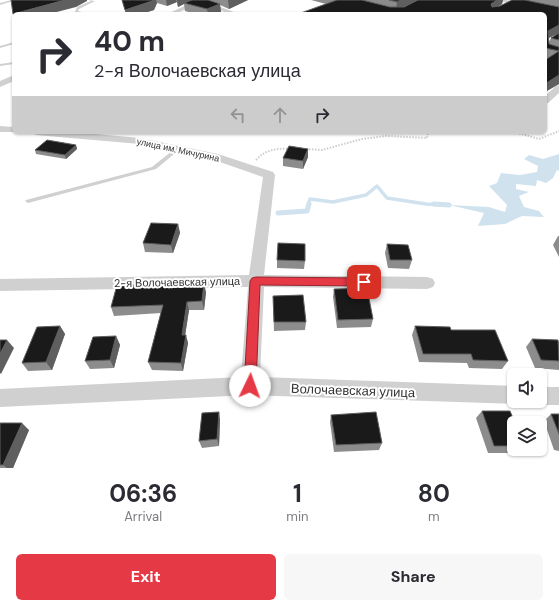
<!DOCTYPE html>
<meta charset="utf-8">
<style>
:root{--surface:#fff;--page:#f7f7f7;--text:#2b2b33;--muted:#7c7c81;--accent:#e63946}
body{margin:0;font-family:"DM Sans",sans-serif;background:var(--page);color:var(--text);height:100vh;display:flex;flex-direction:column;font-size:15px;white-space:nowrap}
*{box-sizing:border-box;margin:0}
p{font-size:13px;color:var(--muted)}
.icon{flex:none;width:22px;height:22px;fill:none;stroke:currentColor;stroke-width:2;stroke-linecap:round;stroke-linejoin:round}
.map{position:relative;height:468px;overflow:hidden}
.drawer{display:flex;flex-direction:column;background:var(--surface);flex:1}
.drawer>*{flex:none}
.banner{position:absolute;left:12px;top:12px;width:535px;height:122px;border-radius:6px;box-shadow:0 1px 3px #0004;background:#fff;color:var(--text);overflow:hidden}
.tools{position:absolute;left:507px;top:368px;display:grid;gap:8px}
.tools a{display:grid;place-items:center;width:40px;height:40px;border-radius:6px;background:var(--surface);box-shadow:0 1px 3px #0004;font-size:20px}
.pin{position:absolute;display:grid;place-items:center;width:34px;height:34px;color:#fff;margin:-17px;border-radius:8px;box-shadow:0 2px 6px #0006}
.me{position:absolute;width:44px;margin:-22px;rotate:3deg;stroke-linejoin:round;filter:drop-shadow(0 0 3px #0008)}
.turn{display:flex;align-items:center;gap:14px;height:84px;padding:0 16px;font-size:18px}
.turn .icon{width:52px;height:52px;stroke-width:2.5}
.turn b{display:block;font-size:28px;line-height:34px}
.lanes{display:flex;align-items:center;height:38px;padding:0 16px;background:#0003;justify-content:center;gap:20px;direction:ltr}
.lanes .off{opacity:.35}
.eta{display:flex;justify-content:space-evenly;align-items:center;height:68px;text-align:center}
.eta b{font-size:24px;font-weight:700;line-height:28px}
.cta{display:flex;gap:8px;margin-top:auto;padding:8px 16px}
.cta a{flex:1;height:46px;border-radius:6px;background:var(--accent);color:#fff;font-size:16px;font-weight:700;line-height:46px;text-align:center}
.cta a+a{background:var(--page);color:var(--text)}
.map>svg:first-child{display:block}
</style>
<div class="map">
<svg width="559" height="468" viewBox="0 0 559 468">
<rect width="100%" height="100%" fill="#fff"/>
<path fill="#cfe2ee" d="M 559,154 L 559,171 L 557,170 L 553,178 L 546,183 L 537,180 L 536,186 L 516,184 L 516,189 L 529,192 L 519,196 L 524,207 L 539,211 L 544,217 L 522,216 L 505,224 L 478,226 L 484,213 L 449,205 L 489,207 L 505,212 L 507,205 L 489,186 L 497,183 L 501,173 L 520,175 L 537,172 L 538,166 L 524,159 L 529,155 L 543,159 Z"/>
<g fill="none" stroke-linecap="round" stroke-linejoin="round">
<path stroke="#cfe2ee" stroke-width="3.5" d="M 308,205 L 310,199 L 333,202 L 366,195 L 377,186 L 387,198 L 426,204 L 449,205"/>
<path stroke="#cfe2ee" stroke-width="5" d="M 434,204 L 449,205
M 278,213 L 307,211 L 309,204"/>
<path stroke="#cdcdcd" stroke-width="2" stroke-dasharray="1.5 1.5" stroke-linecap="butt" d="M 504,132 L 518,133 L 539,139 L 559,131
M 306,149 L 322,150 L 362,139 L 386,136 L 427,138 L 428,132
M 256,160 C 265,150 276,148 289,149"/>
<path fill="#d0d0d0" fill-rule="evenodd" d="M 12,0 L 16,0 L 0,5 L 0,3 Z
M 88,0 L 95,1 L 79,9 L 78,11 L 89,14 L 75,12 L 77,7 L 91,1 Z
M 14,42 L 14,44 L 0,48 L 0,46 Z
M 14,62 L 14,64 L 0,66 L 0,64 Z
M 177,147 L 179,148 L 179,150 L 156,169 L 28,203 L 25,201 L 26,200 L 152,167 Z"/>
<path fill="#d0d0d0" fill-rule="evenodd" d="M 193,0 L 206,0 L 205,1 L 239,14 L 230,14 L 200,3 L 175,14 L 167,14 L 195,1 Z
M 495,0 L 506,0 L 559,11 L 559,15 Z
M 14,75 L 14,81 L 0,87 L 0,81 Z
M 559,85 L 559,93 L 548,103 L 545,104 L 545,96 L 556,86 Z
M 0,126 L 14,127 L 14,132 L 18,132 L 0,132 Z
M 31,132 L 73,132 L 140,138 L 218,154 L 273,172 L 275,175 L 264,275 L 427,277 L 433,279 L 435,283 L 433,287 L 427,289 L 264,287 L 260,377 L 514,386 L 514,401 L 521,402 L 514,404 L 250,395 L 0,407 L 0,389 L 241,377 L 248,287 L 0,291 L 0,279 L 249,275 L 263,177 L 211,159 L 140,144 L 36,135 Z
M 540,387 L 559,387 L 559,405 L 540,405 L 533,403 L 532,401 L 540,401 Z"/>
</g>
<path fill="#8c8c8c" d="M 122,0 L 208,0 L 214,2 L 209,0 L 248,0 L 229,9 L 220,5 L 221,12 L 217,14 L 196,14 L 185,11 L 184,4 L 178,7 L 177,2 L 167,6 L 157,3 L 154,10 L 141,14 L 126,14 Z
M 311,0 L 503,0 L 502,4 L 497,7 L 500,6 L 512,0 L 559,0 L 559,33 L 548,38 L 549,42 L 551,38 L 559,33 L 559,84 L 545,92 L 545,60 L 546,59 L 545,59 L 545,14 L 326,4 Z
M 76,145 L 77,149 L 66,159 L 36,154 L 35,150 Z
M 308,157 L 303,169 L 283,166 L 283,158 Z
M 178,224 L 180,233 L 173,253 L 145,252 L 143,243 Z
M 558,236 L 559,236 L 559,257 L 553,245 Z
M 387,244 L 412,260 L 409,269 L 388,268 L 385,253 Z
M 277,260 L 305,261 L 304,269 L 277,268 Z
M 334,289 L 373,319 L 371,327 L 337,328 L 333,297 Z
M 206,292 L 204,310 L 189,310 L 185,335 L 188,343 L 183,371 L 152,370 L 148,362 L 161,313 L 114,316 L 111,307 Z
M 273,296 L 306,322 L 305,330 L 274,331 Z
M 60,326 L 65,334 L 52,370 L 28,371 L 22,363 Z
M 415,326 L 451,330 L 508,361 L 502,369 L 469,368 L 467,363 L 419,362 L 412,335 Z
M 116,336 L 120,345 L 114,368 L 90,369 L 85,361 Z
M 532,339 L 559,341 L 559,370 L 535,368 L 526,347 Z
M 482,411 L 514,423 L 514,449 L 521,449 L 517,453 L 488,453 L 476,418 Z
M 551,414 L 559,414 L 559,451 L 554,450 L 544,421 Z
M 331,415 L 382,443 L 379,450 L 334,452 L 330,422 Z
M 220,419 L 219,446 L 202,448 L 199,441 Z
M 0,423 L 29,430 L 13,468 L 0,468 Z"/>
<path fill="#5f5f5f" d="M 65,0 L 87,0 L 87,1 L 76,7 L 49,14 L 14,14 L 14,17 L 13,14 Z
M 153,0 L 156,0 L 157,3 L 154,10 L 141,14 L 126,14 L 125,10 Z
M 166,0 L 176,0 L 177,2 L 167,6 Z
M 177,0 L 192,0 L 184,3 L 184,4 L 178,7 Z
M 228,0 L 248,0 L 229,9 Z
M 401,0 L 419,0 L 396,10 L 397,2 Z
M 497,0 L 503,0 L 502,4 L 488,13 L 491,4 Z
M 220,4 L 221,12 L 217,14 L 208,14 L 207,9 Z
M 559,25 L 559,33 L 545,40 L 548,31 Z
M 559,75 L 559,84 L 545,92 L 545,84 Z
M 76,145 L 77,149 L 66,159 L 65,155 Z
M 308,149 L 308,157 L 303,169 L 303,161 Z
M 178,224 L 180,233 L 173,253 L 171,245 Z
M 204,283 L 206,292 L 204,310 L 202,301 Z
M 187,302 L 189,310 L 184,343 L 182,335 Z
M 60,326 L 65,334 L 52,370 L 46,362 Z
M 186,335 L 188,343 L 183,371 L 181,363 Z
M 116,336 L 120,345 L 114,368 L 110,360 Z
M 7,340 L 14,348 L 1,374 L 0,373 L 0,354 Z
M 219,412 L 220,419 L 219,446 L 217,439 Z
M 22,423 L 29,430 L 13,468 L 7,468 L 3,465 Z"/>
<path fill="#1a1a1a" stroke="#5f5f5f" d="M 11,0 L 65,0 L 13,14 Z
M 122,0 L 153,0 L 152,1 L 125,10 Z
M 192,0 L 208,0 L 220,4 L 207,9 L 184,3 Z
M 337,0 L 362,0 L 390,7 L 404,7 L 418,0 L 497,0 L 491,4 L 492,7 L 500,6 L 512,0 L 525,0 L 559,7 L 559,25 L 548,31 L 549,44 L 559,47 L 559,75 L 545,84 L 545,60 L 559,51 L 545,48 L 545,14 L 298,14 Z
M 389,0 L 401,0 L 397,2 Z
M 559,33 L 559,40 L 551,38 Z
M 47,140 L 76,145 L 65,155 L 35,150 Z
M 289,146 L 308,149 L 303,161 L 283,158 Z
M 151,223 L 178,224 L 171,245 L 143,243 Z
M 278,243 L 305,244 L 305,261 L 277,260 Z
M 387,244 L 408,245 L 412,260 L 390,260 Z
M 204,283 L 202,301 L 187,302 L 182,335 L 186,335 L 181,363 L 148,362 L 163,305 L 111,307 L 117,285 Z
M 367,288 L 373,319 L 338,320 L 334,289 Z
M 303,295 L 306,322 L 274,322 L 273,296 Z
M 60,326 L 46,362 L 22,363 L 37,327 Z
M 415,326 L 450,327 L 451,330 L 495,330 L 508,361 L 473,360 L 471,354 L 423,354 Z
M 116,336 L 110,360 L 85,361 L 93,337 Z
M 532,339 L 558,340 L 559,361 L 541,360 Z
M 0,340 L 7,340 L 0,354 Z
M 482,411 L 510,411 L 515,423 L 514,423 L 514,446 L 494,446 Z
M 219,412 L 217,439 L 199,441 L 202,413 Z
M 376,412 L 382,443 L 336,445 L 331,415 Z
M 551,414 L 559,414 L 559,434 Z
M 0,423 L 22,423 L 3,465 L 0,465 Z"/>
<path fill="#e63946" stroke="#96252e" d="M 256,277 L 364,278 L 368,279 L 369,282 L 368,285 L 364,286 L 260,285 L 256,386 L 255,391 L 250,392 L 246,391 L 244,386 L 250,281 L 252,278 Z"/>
<g text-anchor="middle" stroke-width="4" stroke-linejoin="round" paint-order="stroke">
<g font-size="9" fill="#333" stroke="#fff">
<text transform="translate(178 150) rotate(12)" y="3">улица им. Мичурина</text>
</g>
<g font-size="11" fill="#333" stroke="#fff">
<text transform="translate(177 282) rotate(-1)" y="4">2-я Волочаевская улица</text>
</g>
<g font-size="13" fill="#333" stroke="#fff">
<text transform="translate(353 390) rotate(2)" y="5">Волочаевская улица</text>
</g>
</g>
</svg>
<div class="tools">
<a><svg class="icon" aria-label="sound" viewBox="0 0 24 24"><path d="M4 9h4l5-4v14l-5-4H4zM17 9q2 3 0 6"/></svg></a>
<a><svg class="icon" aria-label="layers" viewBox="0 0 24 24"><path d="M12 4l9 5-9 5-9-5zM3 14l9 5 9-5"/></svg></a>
</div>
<div class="pin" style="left:364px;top:282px;background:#d93025"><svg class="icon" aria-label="arrive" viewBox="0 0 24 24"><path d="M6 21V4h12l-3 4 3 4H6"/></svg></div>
<svg class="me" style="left:250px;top:386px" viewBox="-20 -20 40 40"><circle r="19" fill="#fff"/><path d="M0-13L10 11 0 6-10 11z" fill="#e63946"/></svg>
<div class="banner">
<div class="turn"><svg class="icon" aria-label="right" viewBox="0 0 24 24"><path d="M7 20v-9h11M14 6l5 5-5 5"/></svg><div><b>40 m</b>2-я Волочаевская улица</div></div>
<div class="lanes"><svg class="icon off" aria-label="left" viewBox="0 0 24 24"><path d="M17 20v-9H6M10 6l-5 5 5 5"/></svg><svg class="icon off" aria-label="ahead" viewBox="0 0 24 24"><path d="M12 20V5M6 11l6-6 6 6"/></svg><svg class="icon" aria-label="right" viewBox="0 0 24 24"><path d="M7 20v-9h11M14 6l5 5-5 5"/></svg></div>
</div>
</div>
<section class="drawer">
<div class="eta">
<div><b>06:36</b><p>Arrival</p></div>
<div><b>1</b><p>min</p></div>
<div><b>80</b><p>m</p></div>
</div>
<div class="cta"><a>Exit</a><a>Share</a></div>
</section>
